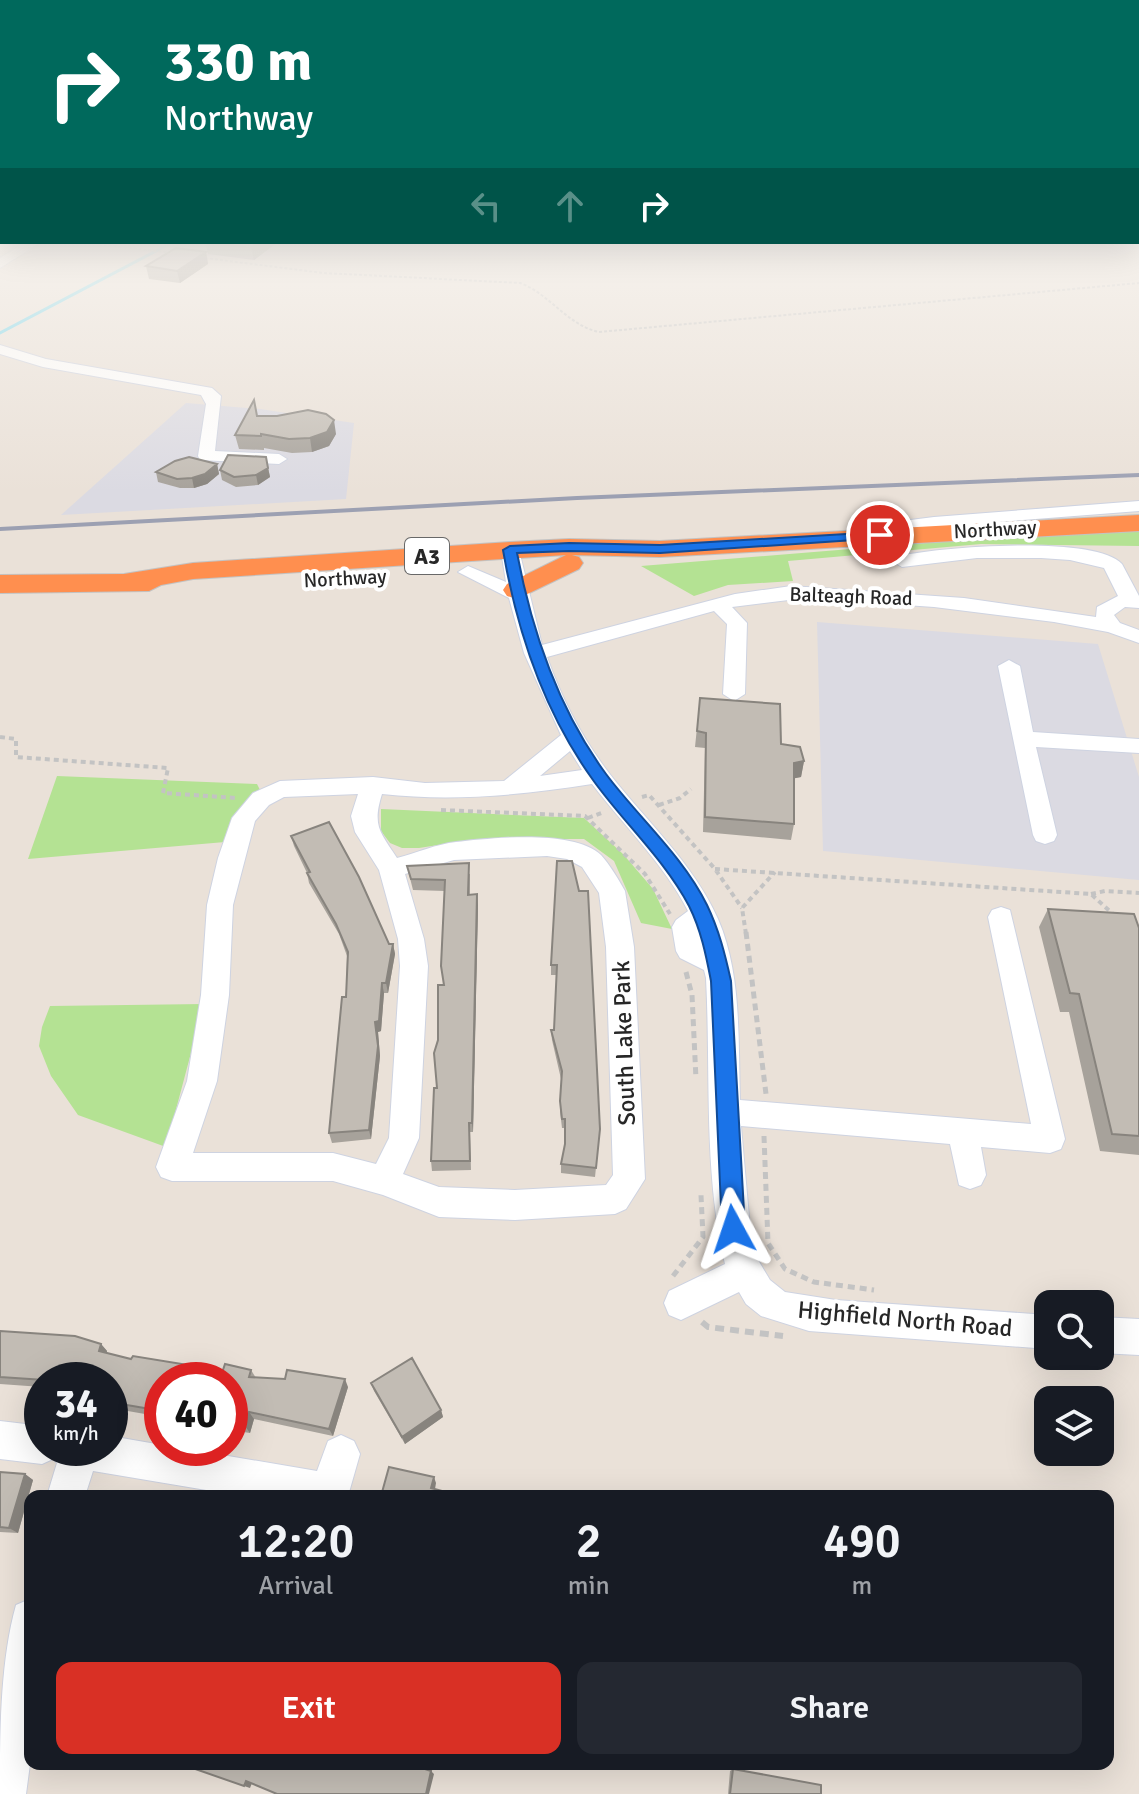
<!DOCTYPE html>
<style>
:root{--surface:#171b24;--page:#242831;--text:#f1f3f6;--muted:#9ea1a6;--accent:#d93025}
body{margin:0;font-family:Signika,sans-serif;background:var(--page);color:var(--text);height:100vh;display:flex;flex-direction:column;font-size:30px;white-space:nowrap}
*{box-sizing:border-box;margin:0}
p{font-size:26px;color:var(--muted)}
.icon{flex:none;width:44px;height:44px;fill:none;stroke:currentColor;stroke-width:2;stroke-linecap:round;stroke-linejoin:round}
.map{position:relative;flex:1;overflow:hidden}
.side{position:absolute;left:24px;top:1490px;width:1090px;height:280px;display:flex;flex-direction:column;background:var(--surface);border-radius:16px;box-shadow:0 8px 32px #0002}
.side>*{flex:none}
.guide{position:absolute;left:0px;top:0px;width:1140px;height:244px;box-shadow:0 8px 32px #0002;background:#00695c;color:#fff;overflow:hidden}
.buttons{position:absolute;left:1034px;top:1290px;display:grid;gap:16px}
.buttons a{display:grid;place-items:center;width:80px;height:80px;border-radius:16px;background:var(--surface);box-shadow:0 8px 32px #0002;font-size:40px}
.speed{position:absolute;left:24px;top:1362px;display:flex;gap:16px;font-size:40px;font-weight:700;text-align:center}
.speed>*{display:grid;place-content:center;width:104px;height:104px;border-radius:50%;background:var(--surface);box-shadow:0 8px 32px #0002;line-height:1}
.speed small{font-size:20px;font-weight:400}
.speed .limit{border:12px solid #d22;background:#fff;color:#111}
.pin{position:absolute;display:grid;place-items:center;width:68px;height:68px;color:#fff;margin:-34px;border:4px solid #fff;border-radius:50%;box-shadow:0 2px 8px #0007}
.me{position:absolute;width:88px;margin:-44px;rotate:355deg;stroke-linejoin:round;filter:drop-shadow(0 0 6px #0008)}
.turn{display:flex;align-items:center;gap:28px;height:168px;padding:0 32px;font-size:36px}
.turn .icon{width:104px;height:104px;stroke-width:2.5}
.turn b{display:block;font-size:56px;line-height:68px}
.lanes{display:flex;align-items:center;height:76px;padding:0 32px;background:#0003;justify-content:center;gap:40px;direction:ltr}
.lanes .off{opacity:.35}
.eta{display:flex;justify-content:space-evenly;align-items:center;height:136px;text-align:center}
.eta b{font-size:48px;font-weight:600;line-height:56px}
.action{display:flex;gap:16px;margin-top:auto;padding:16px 32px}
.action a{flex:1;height:92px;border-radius:16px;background:var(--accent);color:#fff;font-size:32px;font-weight:600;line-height:92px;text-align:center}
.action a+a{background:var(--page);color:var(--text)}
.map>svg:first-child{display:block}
</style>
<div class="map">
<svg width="1139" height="1794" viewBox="0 0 1139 1794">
<rect width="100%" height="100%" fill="#eae1d8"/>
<path fill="#dbdae2" d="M 186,403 L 260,409 L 354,423 L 346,499 L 61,515 Z
M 817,622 L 1098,644 L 1139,777 L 1139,880 L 823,851 Z"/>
<path fill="#b4e293" d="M 1139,529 L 1139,546 L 981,544 L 788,561 L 793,581 L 728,585 L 694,596 L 641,566 L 1009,536 Z
M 57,776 L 257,784 L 261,792 L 225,842 L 28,859 Z
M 381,809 L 584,818 L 623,854 L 653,889 L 672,929 L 641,923 L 614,861 L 584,839 L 476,839 L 419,848 L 402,848 L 390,843 L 381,831 Z
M 204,1004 L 166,1147 L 78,1115 L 51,1076 L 39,1046 L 42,1027 L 50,1006 Z"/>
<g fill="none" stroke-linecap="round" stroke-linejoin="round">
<path stroke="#69d5ef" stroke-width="3" d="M 0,333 L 173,242"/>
<g stroke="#ced3e1" stroke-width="2">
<path id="minor" d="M 26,242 L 41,242 L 0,268 L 0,258 Z
M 0,345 L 46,359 L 212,388 L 221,396 L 215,451 L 279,454 L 287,459 L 279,464 L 200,460 L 198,456 L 206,404 L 201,395 L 43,367 L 0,354 Z
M 1139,501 L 1139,511 L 934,527 L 855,539 L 846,533 L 855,527 L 934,517 Z
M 510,544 L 519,550 L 542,645 L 735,594 L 791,586 L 964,598 L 1096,617 L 1097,607 L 1118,596 L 1104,568 L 1070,560 L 1041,558 L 977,558 L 902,567 L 892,561 L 895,557 C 934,547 1095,534 1122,564 L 1139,596 L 1139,608 L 1125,607 L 1114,615 L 1120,623 L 1139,630 L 1139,643 L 1108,632 L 1054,622 L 934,607 L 805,598 L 732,607 L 747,623 L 745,694 L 734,701 L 723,694 L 727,624 L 714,611 L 547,657 C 562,699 582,738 609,773 C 646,821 693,863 718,919 C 742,974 738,1041 740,1100 L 1031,1124 L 988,917 L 992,910 L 1001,907 L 1010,910 L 1065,1139 L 1061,1149 L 1050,1153 L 981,1147 L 986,1175 L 981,1185 L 970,1189 L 959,1185 L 950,1144 L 741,1126 L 750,1228 L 758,1260 L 770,1280 L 785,1292 L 836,1300 L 1048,1315 L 1048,1349 L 809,1331 L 761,1316 L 746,1304 L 739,1292 L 681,1320 L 669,1315 L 664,1303 L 669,1291 L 725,1264 C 703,1171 711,1073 706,978 L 704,970 L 680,958 L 676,951 L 672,927 L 676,920 L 688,911 C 664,864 624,826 592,784 C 521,795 454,802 382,794 C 372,826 380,832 397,858 C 416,853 437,844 456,842 C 492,838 574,829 601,855 C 610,865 619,880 625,891 L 634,947 L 645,1179 L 626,1209 L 615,1214 L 515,1220 L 439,1217 L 383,1195 L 333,1181 L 172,1181 L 161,1177 L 156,1167 L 187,1081 L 201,995 L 207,905 L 218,858 L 232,818 L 253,793 L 280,781 L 373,777 L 425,783 L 504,781 L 561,735 L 524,653 L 509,598 L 458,572 L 468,566 L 506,582 L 501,550 ZM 570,751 L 582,770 L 540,776 ZM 358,794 L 351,816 L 355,832 L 379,870 L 398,939 L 400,966 L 389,1138 L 376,1164 L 333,1153 L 193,1153 L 217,1081 L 229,995 L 233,905 L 255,821 L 269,805 L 284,797 ZM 547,856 L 567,859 L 582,867 L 599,893 L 606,947 L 613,1175 L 606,1185 L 515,1190 L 439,1187 L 403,1174 L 419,1138 L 428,966 L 424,939 L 405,874 L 454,860 Z
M 1009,660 L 1020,666 L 1033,732 L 1139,739 L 1139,753 L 1036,747 L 1057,835 L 1054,841 L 1045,844 L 1036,841 L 1033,835 L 998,666 Z
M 1100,1317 L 1139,1319 L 1139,1355 L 1100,1353 Z
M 0,1421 L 42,1426 L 42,1448 L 110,1448 L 110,1436 L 162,1445 L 162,1448 L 181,1448 L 317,1471 L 328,1441 L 341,1435 L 354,1441 L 360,1454 L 348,1496 L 242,1496 L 93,1471 L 85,1496 L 47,1496 L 57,1463 L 53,1459 L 42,1464 L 0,1459 Z
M 30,1599 L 30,1764 L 26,1794 L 0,1794 C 0,1733 0,1662 16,1605 Z"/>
</g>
<g stroke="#c3c3c3" stroke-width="2">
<path id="highway" d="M 1139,515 L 1139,531 L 660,557 L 572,555 L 579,557 L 583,563 L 579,569 L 517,599 L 507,596 L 503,590 L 507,584 L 566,555 L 193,579 L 161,585 L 149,591 L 0,593 L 0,575 L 124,574 L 193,563 L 510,542 L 569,539 L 660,541 Z"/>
</g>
<path stroke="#c3c3c3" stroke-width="2" stroke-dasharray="3 2" stroke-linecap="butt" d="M 79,242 L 172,253
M 205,258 L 323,273 L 520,283 C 550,294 567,325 599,332 L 1139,283"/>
<path stroke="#c3c3c3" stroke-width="4" stroke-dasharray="5 4" stroke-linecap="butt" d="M 0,737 L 16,739 L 16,757 L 168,768 L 163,793 L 236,798
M 642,797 L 649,795 L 715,869 L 742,908
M 659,805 L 680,798 L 691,789
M 441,810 L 585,816 L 645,874 L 670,914
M 588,818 L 604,812
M 715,869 L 1091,894 L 1114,915
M 1091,894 L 1105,891 L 1139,893
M 746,934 L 742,908 L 775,872"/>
<path stroke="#c3c3c3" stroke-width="5" stroke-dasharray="7 5" stroke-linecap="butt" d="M 746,932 L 766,1094
M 686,972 L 692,995 L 696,1079
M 764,1136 L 768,1243 L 785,1269 L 814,1282 L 874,1290
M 673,1276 L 703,1237 L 701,1195"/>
<path stroke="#c3c3c3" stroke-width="6" stroke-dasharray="9 6" stroke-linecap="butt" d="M 702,1322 L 708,1327 L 783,1336
M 1046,1360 L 1097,1364"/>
<use href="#minor" fill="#fff" fill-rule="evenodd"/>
<use href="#highway" fill="#ff8f4f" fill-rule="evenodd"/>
<path stroke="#9ca0b2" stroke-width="4" d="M 0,529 L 577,498 L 1139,475"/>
</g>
<path fill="#a7a29b" d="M 205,242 L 278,242 L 254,260 L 208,254 Z
M 206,252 L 208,264 L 180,283 L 149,279 L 146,266 Z
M 257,416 L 336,434 L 329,446 L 312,452 L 292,453 L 264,448 L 264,450 L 239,449 L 235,435 Z
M 266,457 L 270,477 L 258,485 L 236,487 L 222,480 L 220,470 Z
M 217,464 L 219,474 L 207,484 L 194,488 L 180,488 L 158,482 L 156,472 Z
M 700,698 L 781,744 L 804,761 L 801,777 L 794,778 L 794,824 L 791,840 L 703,832 L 705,748 L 695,747 Z
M 291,836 L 389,944 L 393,944 L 395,954 L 388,993 L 384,993 L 381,1031 L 378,1032 L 380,1056 L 371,1139 L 332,1143 L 329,1133 L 346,997 L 347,956 L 339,934 L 309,883 L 307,873 L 294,846 Z
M 557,861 L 600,1129 L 595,1177 L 561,1173 L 561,1164 L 565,1144 L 565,1128 L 562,1128 L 560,1111 L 561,1079 L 552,1040 L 551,1030 L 554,1030 L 557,975 L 551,975 L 551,965 Z
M 407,866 L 470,874 L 470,895 L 477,894 L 478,905 L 473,1132 L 470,1132 L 471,1170 L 432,1171 L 431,1161 L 437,1088 L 438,1040 L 444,985 L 445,891 L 413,890 Z
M 1048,909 L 1139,928 L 1139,1155 L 1100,1151 L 1069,1012 L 1060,1012 L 1039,927 Z
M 0,1331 L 101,1344 L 107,1351 L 107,1353 L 131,1359 L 188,1365 L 191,1370 L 222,1373 L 251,1370 L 256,1378 L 348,1387 L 333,1436 L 254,1419 L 250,1433 L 230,1430 L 230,1380 L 162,1380 L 162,1417 L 122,1410 L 119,1407 L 110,1406 L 110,1380 L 42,1380 L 42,1391 L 41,1390 L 42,1387 L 0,1384 Z
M 371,1383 L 441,1410 L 443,1417 L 405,1444 L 374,1391 Z
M 0,1472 L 25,1474 L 33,1480 L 18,1533 L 0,1532 Z
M 733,1769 L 821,1794 L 728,1794 L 730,1771 Z"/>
<path fill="#88847e" d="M 259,242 L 278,242 L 254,260 L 251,248 Z
M 206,252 L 208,264 L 180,283 L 177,271 Z
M 334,420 L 336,434 L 329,446 L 312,452 L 310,438 Z
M 217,464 L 219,474 L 207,484 L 194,488 L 192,478 Z
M 268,468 L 270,477 L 258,485 L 256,475 Z
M 804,761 L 801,777 L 791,779 L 794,763 Z
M 477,894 L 478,905 L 473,1132 L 472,1123 Z
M 393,944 L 395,954 L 388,993 L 386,983 Z
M 382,983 L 384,993 L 381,1031 L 378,1032 L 380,1056 L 371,1139 L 369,1130 L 375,1022 Z
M 101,1344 L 107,1351 L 105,1359 L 99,1351 Z
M 345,1379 L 348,1387 L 333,1436 L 329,1429 Z
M 441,1410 L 443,1417 L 405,1444 L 402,1437 Z
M 249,1412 L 254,1419 L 250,1433 L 245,1426 Z
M 25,1474 L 33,1480 L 18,1533 L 9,1528 Z
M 434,1477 L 436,1483 L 434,1495 L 431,1488 Z
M 431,1771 L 434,1774 L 429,1794 L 426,1794 Z
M 246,1781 L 252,1783 L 250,1788 L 244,1786 Z"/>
<path fill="#c2bcb4" stroke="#88847e" stroke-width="2" d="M 205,242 L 259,242 L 251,248 Z
M 176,248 L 206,252 L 177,271 L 146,266 Z
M 254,400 L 257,416 L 277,416 L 308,410 L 326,414 L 334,420 L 327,432 L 310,438 L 289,439 L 261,434 L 261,436 L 235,435 Z
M 228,455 L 266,457 L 268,468 L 256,475 L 234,477 L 220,470 Z
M 189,457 L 217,464 L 205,474 L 192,478 L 177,479 L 156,472 L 175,461 Z
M 700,698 L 780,704 L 781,744 L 800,747 L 804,761 L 794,763 L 794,824 L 705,817 L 706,733 L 697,731 Z
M 329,822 L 359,877 L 389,944 L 393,944 L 386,983 L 382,983 L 379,1021 L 375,1022 L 378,1046 L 369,1130 L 329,1133 L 342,997 L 346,997 L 348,952 L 336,924 L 307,873 L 310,872 L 291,836 Z
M 557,861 L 572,861 L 579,891 L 588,891 L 600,1129 L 596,1168 L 561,1164 L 565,1144 L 565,1119 L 562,1119 L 560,1101 L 562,1071 L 551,1030 L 554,1030 L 557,965 L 551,965 Z
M 469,863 L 468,895 L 477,894 L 472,1123 L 469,1123 L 470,1161 L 431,1161 L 434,1088 L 437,1088 L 434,1053 L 438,1040 L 438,985 L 444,985 L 441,966 L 445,880 L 411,879 L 407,866 Z
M 1048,909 L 1134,914 L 1139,928 L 1139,1136 L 1112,1134 L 1079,994 L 1070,993 Z
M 0,1331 L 75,1336 L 101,1344 L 99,1351 L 131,1359 L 133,1356 L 188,1365 L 186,1369 L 222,1373 L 225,1364 L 251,1370 L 249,1377 L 285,1379 L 287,1370 L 345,1379 L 329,1429 L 249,1412 L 245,1426 L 230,1423 L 230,1380 L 162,1380 L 162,1411 L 115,1403 L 116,1400 L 110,1399 L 110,1380 L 45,1380 L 0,1377 Z
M 412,1358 L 441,1410 L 402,1437 L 371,1383 Z
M 389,1467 L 434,1477 L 431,1488 L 442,1491 L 441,1496 L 381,1496 Z
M 0,1472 L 25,1474 L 9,1528 L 0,1527 Z
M 181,1764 L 410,1764 L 431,1771 L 426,1794 L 277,1794 L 246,1781 L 244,1786 Z
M 733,1769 L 821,1785 L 821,1794 L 730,1794 Z"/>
<linearGradient id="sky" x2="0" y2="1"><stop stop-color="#75c1eb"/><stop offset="0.49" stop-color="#f6f2ed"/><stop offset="1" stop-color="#f6f2ed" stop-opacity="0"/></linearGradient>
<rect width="1139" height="492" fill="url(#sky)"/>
<path fill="#1a73e8" stroke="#114b97" stroke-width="2" d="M 880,532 L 886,535 L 884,538 L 660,553 L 569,551 L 517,553 C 532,632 558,709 606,774 C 638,817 683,856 707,905 C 719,930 725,954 731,981 L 745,1229 L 741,1237 L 733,1240 L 725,1237 L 722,1229 L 711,981 C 706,955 701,930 689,906 C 664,859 623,822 593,780 C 544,712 517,632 503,550 L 510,546 L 569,543 L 660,545 Z"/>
<g text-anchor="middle" stroke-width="8" stroke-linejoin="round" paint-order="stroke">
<g font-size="20" fill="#272727" stroke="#fff">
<text transform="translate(995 529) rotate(-3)" y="7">Northway</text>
<text transform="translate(345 578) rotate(-3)" y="7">Northway</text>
<text transform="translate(851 596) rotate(2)" y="7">Balteagh Road</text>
</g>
<rect fill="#fff" stroke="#686868" stroke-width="2" x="405" y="538" width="44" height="36" rx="6"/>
<g font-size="22" font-weight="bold" fill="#272727">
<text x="427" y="564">A3</text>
</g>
<g font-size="24" fill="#272727" stroke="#fff">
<text transform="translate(624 1043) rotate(-92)" y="8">South Lake Park</text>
<text transform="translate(905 1319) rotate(5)" y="8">Highfield North Road</text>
</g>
</g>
</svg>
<div class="buttons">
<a><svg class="icon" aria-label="search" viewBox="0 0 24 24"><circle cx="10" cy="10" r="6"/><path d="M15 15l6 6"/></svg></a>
<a><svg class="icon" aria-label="layers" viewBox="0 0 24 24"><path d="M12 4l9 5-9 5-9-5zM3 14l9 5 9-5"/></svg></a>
</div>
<div class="speed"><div>34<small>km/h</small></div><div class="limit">40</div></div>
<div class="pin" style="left:880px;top:535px;background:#d93025"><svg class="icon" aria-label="arrive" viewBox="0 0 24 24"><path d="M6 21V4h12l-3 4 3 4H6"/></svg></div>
<svg class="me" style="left:733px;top:1229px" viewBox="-20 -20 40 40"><path d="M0-17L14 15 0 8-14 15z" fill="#1a73e8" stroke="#fff" stroke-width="4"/></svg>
<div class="guide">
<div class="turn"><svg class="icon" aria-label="right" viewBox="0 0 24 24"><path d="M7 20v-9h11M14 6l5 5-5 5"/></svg><div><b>330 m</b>Northway</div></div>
<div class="lanes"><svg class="icon off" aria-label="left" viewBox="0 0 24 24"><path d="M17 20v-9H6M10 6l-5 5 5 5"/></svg><svg class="icon off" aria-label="ahead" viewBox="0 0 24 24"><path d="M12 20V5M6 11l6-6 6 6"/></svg><svg class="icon" aria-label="right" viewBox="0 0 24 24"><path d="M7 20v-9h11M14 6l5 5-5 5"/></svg></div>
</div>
<section class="side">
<div class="eta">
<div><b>12:20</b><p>Arrival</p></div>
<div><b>2</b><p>min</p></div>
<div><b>490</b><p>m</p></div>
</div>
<div class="action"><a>Exit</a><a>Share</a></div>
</section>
</div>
